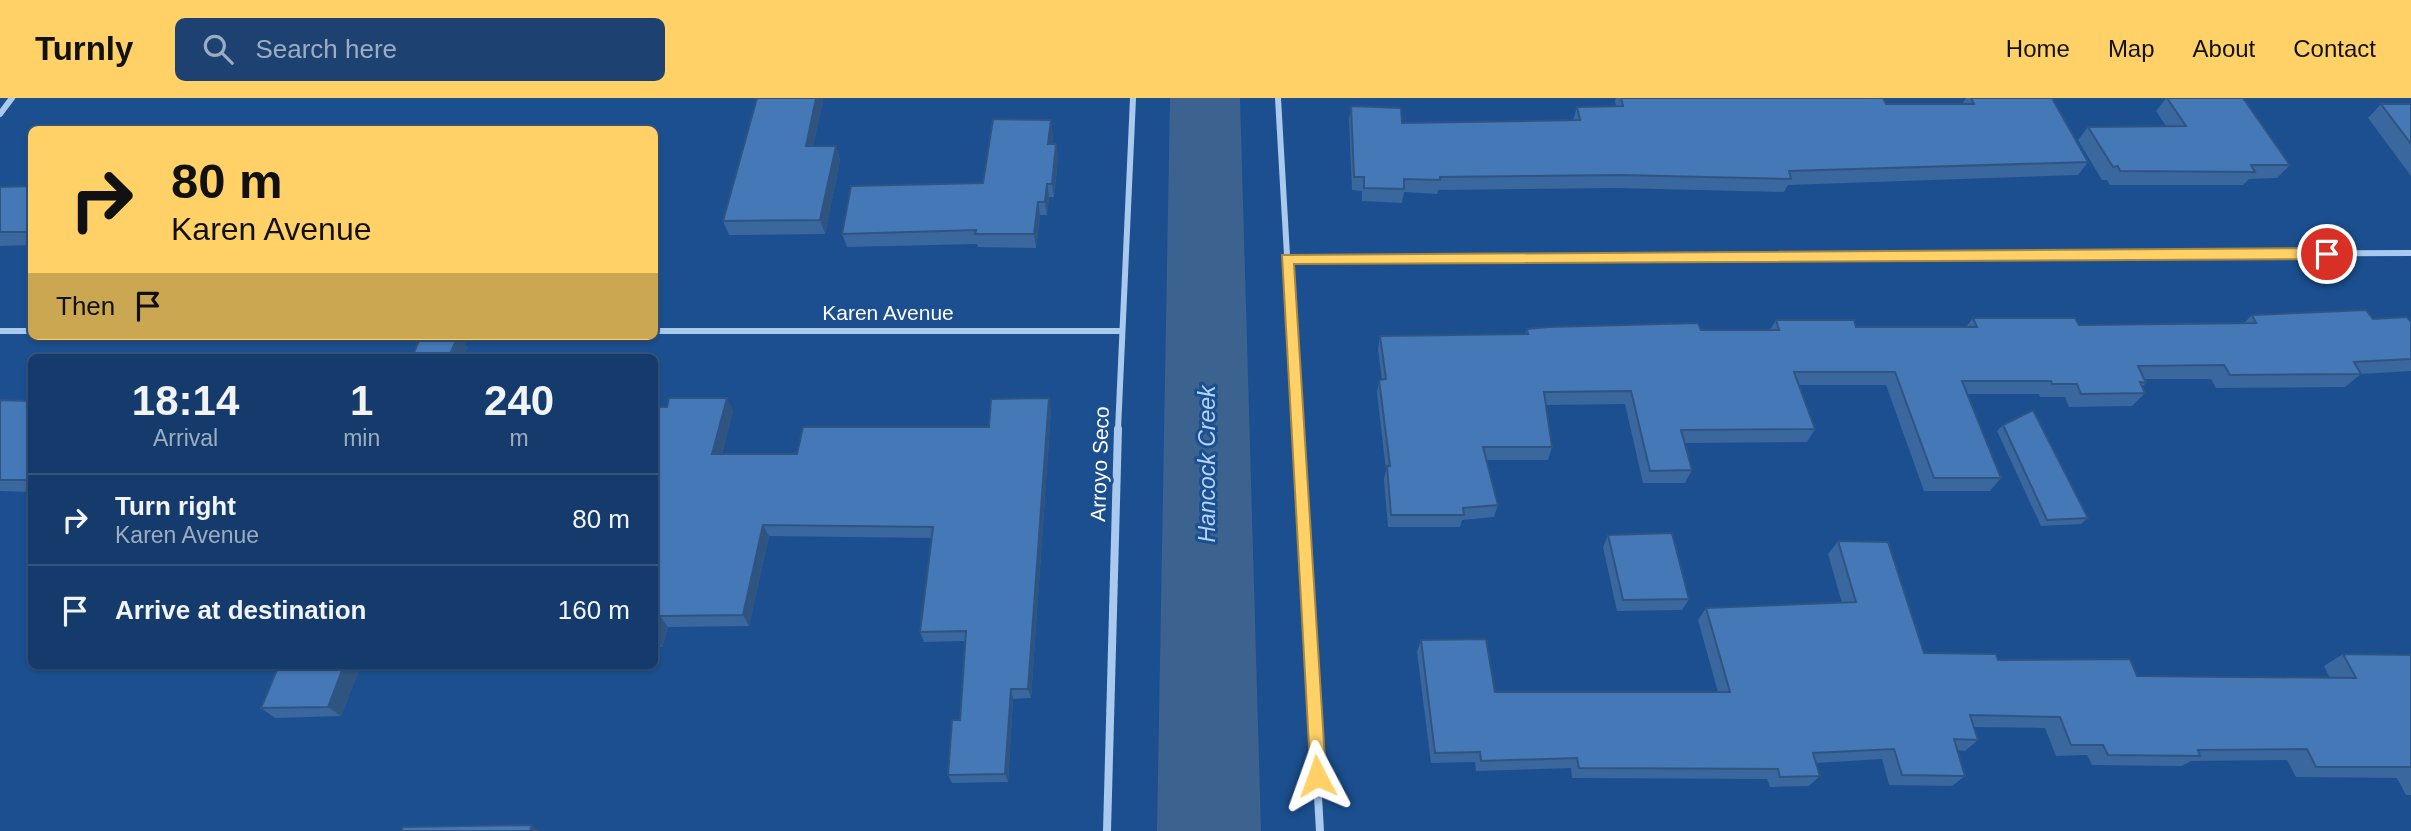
<!DOCTYPE html>
<style>
:root{--surface:#143b6b;--page:#1d4271;--text:#f1f3f6;--muted:#9dadc1;--line:#33557e;--accent:#ffd166}
body{margin:0;font-family:Helvetica,sans-serif;background:var(--page);color:var(--text);height:100vh;display:flex;flex-direction:column;font-size:26px;white-space:nowrap}
*{box-sizing:border-box;margin:0}
p{font-size:23px;color:var(--muted)}
.icon{flex:none;width:38px;height:38px;fill:none;stroke:currentColor;stroke-width:2;stroke-linecap:round;stroke-linejoin:round}
.map{position:relative;flex:1;overflow:hidden}
.sheet{position:absolute;left:28px;top:256px;width:630px;height:315px;display:flex;flex-direction:column;background:var(--surface);border-radius:10px;box-shadow:0 2px 5px #0004,0 0 0 2px var(--line)}
.sheet>*{flex:none}
.banner{position:absolute;left:28px;top:28px;width:630px;height:214px;border-radius:10px;box-shadow:0 2px 5px #0004,0 0 0 2px var(--line);background:#ffd166;color:#111;overflow:hidden}
.pin{position:absolute;display:grid;place-items:center;width:60px;height:60px;color:#fff;margin:-30px;border:4px solid #fff;border-radius:50%;box-shadow:0 2px 7px #0007}
.me{position:absolute;width:77px;margin:-38px;rotate:356deg;stroke-linejoin:round;filter:drop-shadow(0 0 5px #0008)}
.turn{display:flex;align-items:center;gap:24px;height:147px;padding:0 28px;font-size:32px}
.turn .icon{width:91px;height:91px;stroke-width:2.5}
.turn b{display:block;font-size:49px;line-height:60px}
.then{display:flex;align-items:center;height:66px;padding:0 28px;background:#0003;gap:14px;font-size:26px}
.eta{display:flex;justify-content:space-evenly;align-items:center;height:119px;text-align:center}
.eta b{font-size:42px;font-weight:800;line-height:49px}
ul{padding:0;list-style:none}
li{display:flex;align-items:center;gap:21px;height:91px;padding:0 28px;border-top:2px solid var(--line)}
li div{flex:1}
li b{display:block;font-size:26px}
li em{font-style:normal}
header{display:flex;align-items:center;gap:42px;box-sizing:border-box;height:98px;padding:0 35px;background:var(--accent);color:#111}
header strong{font-size:33px}
nav{display:flex;gap:38px;margin-inline-start:auto;font-size:24px}
.search{width:490px;height:63px;background:var(--page);display:flex;align-items:center;gap:18px;box-sizing:border-box;padding:0 24px;border-radius:10px;color:var(--muted);font-size:26px}
.map>svg:first-child{display:block}
</style>
<header>
<strong>Turnly</strong>
<div class="search"><svg class="icon" aria-label="search" viewBox="0 0 24 24"><circle cx="10" cy="10" r="6"/><path d="M15 15l6 6"/></svg>Search here</div>
<nav><a>Home</a><a>Map</a><a>About</a><a>Contact</a></nav>
</header>
<div class="map">
<svg width="2411" height="733" viewBox="0 0 2411 733">
<rect width="100%" height="100%" fill="#1b4f8f"/>
<g fill="none" stroke-linecap="round" stroke-linejoin="round">
<path fill="#3c6290" fill-rule="evenodd" d="M 1170,0 L 1240,0 L 1261,733 L 1157,733 Z"/>
<path stroke="#a9c9ee" stroke-width="6" d="M 1278,0 L 1297,332
M 0,16 L 12,0
M 1287,160 L 2411,155
M 0,233 L 32,233
M 654,233 L 1121,233
M 1118,332 L 1133,0"/>
<path stroke="#a9c9ee" stroke-width="8" d="M 1297,331 L 1320,733
M 1107,733 L 1118,331"/>
</g>
<path fill="#3a679d" d="M 757,0 L 822,0 L 823,3 L 813,48 L 836,48 L 840,62 L 825,136 L 729,137 L 723,123 Z
M 1616,0 L 1883,0 L 1886,6 L 1962,6 L 1966,0 L 1971,0 L 2088,64 L 2078,77 L 1788,87 L 1784,94 L 1616,90 L 1438,92 L 1437,96 L 1404,94 L 1402,105 L 1362,103 L 1362,93 L 1352,92 L 1349,22 L 1351,8 L 1402,25 L 1573,22 L 1577,9 L 1616,8 L 1615,3 Z
M 2166,0 L 2243,0 L 2290,67 L 2277,80 L 2249,81 L 2243,87 L 2110,87 L 2107,82 L 2102,82 L 2078,42 L 2088,29 L 2166,28 L 2156,13 Z
M 2381,6 L 2411,6 L 2411,78 L 2368,20 Z
M 1053,36 L 1052,46 L 1056,46 L 1058,60 L 1054,99 L 1049,99 L 1047,117 L 1040,117 L 1036,150 L 978,149 L 977,146 L 847,149 L 842,136 L 983,85 Z
M 32,88 L 32,147 L 0,148 L 0,89 Z
M 2252,217 L 2373,221 L 2411,224 L 2411,273 L 2361,276 L 2345,289 L 2216,290 L 2211,281 L 2144,281 L 2146,285 L 2142,289 L 2145,295 L 2132,308 L 2069,309 L 2065,299 L 2040,299 L 2039,296 L 1968,296 L 2001,380 L 1990,393 L 1924,393 L 1886,287 L 1799,287 L 1815,331 L 1807,344 L 1684,345 L 1692,372 L 1685,385 L 1643,385 L 1625,306 L 1546,307 L 1552,349 L 1548,362 L 1486,362 L 1498,407 L 1494,419 L 1462,422 L 1460,429 L 1388,429 L 1384,381 L 1386,372 L 1377,295 L 1379,282 L 1382,282 L 1378,252 L 1380,238 L 1525,236 L 1527,231 L 1770,232 L 1776,222 L 1856,229 L 1966,229 L 1973,220 L 2079,227 L 2244,225 Z
M 0,302 L 32,303 L 32,394 L 0,393 Z
M 654,309 L 733,312 L 722,356 L 797,356 L 989,329 L 1051,312 L 1031,600 L 1013,601 L 1008,684 L 952,685 L 948,677 L 960,622 L 965,543 L 924,544 L 920,534 L 931,440 L 769,438 L 749,528 L 668,529 L 662,549 L 654,549 Z
M 2003,327 L 2088,420 L 2081,426 L 2041,428 L 1997,333 Z
M 1608,437 L 1689,501 L 1682,512 L 1617,513 L 1603,449 Z
M 1838,443 L 1924,555 L 1998,562 L 2137,578 L 2330,580 L 2324,568 L 2343,556 L 2411,557 L 2411,697 L 2406,697 L 2397,680 L 2296,679 L 2287,662 L 2191,663 L 2182,668 L 2092,667 L 2087,657 L 2056,658 L 2045,630 L 1974,629 L 1978,642 L 1965,653 L 1957,652 L 1965,678 L 1952,688 L 1889,687 L 1882,661 L 1816,665 L 1820,678 L 1809,688 L 1770,689 L 1767,681 L 1572,680 L 1571,670 L 1476,673 L 1475,664 L 1431,665 L 1417,554 L 1421,542 L 1495,594 L 1718,594 L 1698,522 L 1706,510 L 1842,505 L 1828,456 Z
M 279,567 L 361,567 L 341,618 L 275,620 L 261,610 Z"/>
<path fill="#305480" d="M 816,0 L 822,0 L 823,3 L 810,62 L 806,48 Z
M 1051,22 L 1053,36 L 1050,60 L 1048,46 Z
M 1056,46 L 1058,60 L 1054,99 L 1052,86 Z
M 836,48 L 840,62 L 825,136 L 820,122 Z
M 1047,86 L 1049,99 L 1047,117 L 1045,104 Z
M 1038,104 L 1040,117 L 1036,150 L 1034,136 Z
M 458,238 L 460,238 L 468,249 L 464,259 L 449,259 Z
M 727,300 L 733,312 L 719,367 L 712,356 Z
M 1049,300 L 1051,312 L 1031,600 L 1028,591 Z
M 763,427 L 769,438 L 749,528 L 743,517 Z
M 660,518 L 668,529 L 662,549 L 654,539 Z
M 344,567 L 361,567 L 341,618 L 328,609 Z
M 1011,591 L 1013,601 L 1008,684 L 1005,676 Z
M 532,727 L 540,733 L 530,733 Z"/>
<path fill="#4478b7" stroke="#305480" stroke-width="2" d="M 757,0 L 816,0 L 806,48 L 836,48 L 820,122 L 723,123 Z
M 1621,0 L 1883,0 L 1886,6 L 1974,6 L 1971,0 L 2052,0 L 2088,64 L 1789,73 L 1791,81 L 1621,77 L 1440,79 L 1440,82 L 1404,81 L 1404,91 L 1364,90 L 1364,79 L 1354,79 L 1351,8 L 1401,10 L 1402,25 L 1580,22 L 1577,9 L 1623,8 Z
M 2167,0 L 2243,0 L 2290,67 L 2251,67 L 2255,74 L 2120,73 L 2118,68 L 2113,69 L 2088,29 L 2186,28 Z
M 2381,6 L 2411,6 L 2411,46 Z
M 993,21 L 1051,22 L 1048,46 L 1056,46 L 1052,86 L 1047,86 L 1045,104 L 1038,104 L 1034,136 L 975,136 L 976,132 L 842,136 L 851,88 L 983,85 Z
M 261,28 L 259,32 L 149,32 L 150,30 Z
M 32,88 L 32,134 L 0,134 L 0,89 Z
M 2366,212 L 2373,221 L 2407,219 L 2411,224 L 2411,261 L 2354,264 L 2361,276 L 2230,277 L 2224,267 L 2138,268 L 2146,285 L 2140,284 L 2145,295 L 2081,296 L 2077,286 L 2052,286 L 2051,283 L 1962,283 L 2001,380 L 1934,380 L 1895,274 L 1794,274 L 1815,331 L 1681,332 L 1692,372 L 1650,373 L 1631,293 L 1544,294 L 1552,349 L 1483,349 L 1498,407 L 1463,410 L 1464,417 L 1391,417 L 1387,368 L 1390,368 L 1379,282 L 1386,281 L 1380,238 L 1528,236 L 1527,231 L 1548,229 L 1698,225 L 1701,232 L 1779,232 L 1776,222 L 1854,222 L 1856,229 L 1977,229 L 1973,220 L 2075,220 L 2079,227 L 2256,225 L 2252,217 Z
M 421,238 L 458,238 L 449,259 L 412,259 Z
M 669,300 L 727,300 L 712,356 L 797,356 L 803,329 L 989,329 L 991,301 L 1049,300 L 1028,591 L 1011,591 L 1005,676 L 948,677 L 952,622 L 960,622 L 966,533 L 920,534 L 933,429 L 763,427 L 743,517 L 660,518 L 654,539 L 654,309 L 667,309 Z
M 0,302 L 32,303 L 32,382 L 0,382 Z
M 2033,312 L 2088,420 L 2047,422 L 2003,327 Z
M 1672,435 L 1689,501 L 1623,502 L 1608,437 Z
M 1838,443 L 1888,444 L 1924,555 L 1996,556 L 1998,562 L 2130,561 L 2137,578 L 2356,580 L 2343,556 L 2411,557 L 2411,669 L 2316,669 L 2307,651 L 2198,652 L 2200,658 L 2108,657 L 2103,647 L 2071,647 L 2060,619 L 1970,617 L 1978,642 L 1954,641 L 1965,678 L 1902,677 L 1894,651 L 1813,655 L 1820,678 L 1780,679 L 1778,671 L 1579,670 L 1577,660 L 1481,663 L 1480,654 L 1435,655 L 1421,542 L 1486,541 L 1495,594 L 1730,594 L 1706,510 L 1856,504 Z
M 279,567 L 344,567 L 328,609 L 261,610 Z
M 532,727 L 530,733 L 401,733 L 403,729 Z"/>
<path fill="#ffd166" stroke="#a68842" stroke-width="2" d="M 2327,150 L 2334,156 L 2327,161 L 1294,166 L 1326,678 L 1324,685 L 1317,687 L 1311,685 L 1282,157 Z"/>
<g text-anchor="middle" stroke-width="6" stroke-linejoin="round" paint-order="stroke">
<g font-size="21" fill="#fff" stroke="#1b4f8f">
<text x="888" y="222">Karen Avenue</text>
<text transform="translate(1100 366) rotate(-88)" y="7">Arroyo Seco</text>
</g>
<g font-size="23" font-style="italic" fill="#b5d3f5" stroke="#1b4f8f">
<text transform="translate(1207 366) rotate(-90)" y="8">Hancock Creek</text>
</g>
</g>
</svg>
<div class="pin" style="left:2327px;top:156px;background:#d93025"><svg class="icon" aria-label="arrive" viewBox="0 0 24 24"><path d="M6 21V4h12l-3 4 3 4H6"/></svg></div>
<svg class="me" style="left:1317px;top:678px" viewBox="-20 -20 40 40"><path d="M0-17L14 15 0 8-14 15z" fill="#ffd166" stroke="#fff" stroke-width="4"/></svg>
<div class="banner">
<div class="turn"><svg class="icon" aria-label="right" viewBox="0 0 24 24"><path d="M7 20v-9h11M14 6l5 5-5 5"/></svg><div><b>80 m</b>Karen Avenue</div></div>
<div class="then">Then<svg class="icon" aria-label="arrive" viewBox="0 0 24 24"><path d="M6 21V4h12l-3 4 3 4H6"/></svg></div>
</div>
<section class="sheet">
<div class="eta">
<div><b>18:14</b><p>Arrival</p></div>
<div><b>1</b><p>min</p></div>
<div><b>240</b><p>m</p></div>
</div>
<ul>
<li><svg class="icon" aria-label="right" viewBox="0 0 24 24"><path d="M7 20v-9h11M14 6l5 5-5 5"/></svg><div><b>Turn right</b><p>Karen Avenue</p></div><em>80 m</em></li>
<li><svg class="icon" aria-label="arrive" viewBox="0 0 24 24"><path d="M6 21V4h12l-3 4 3 4H6"/></svg><div><b>Arrive at destination</b></div><em>160 m</em></li>
</ul>
</section>
</div>
